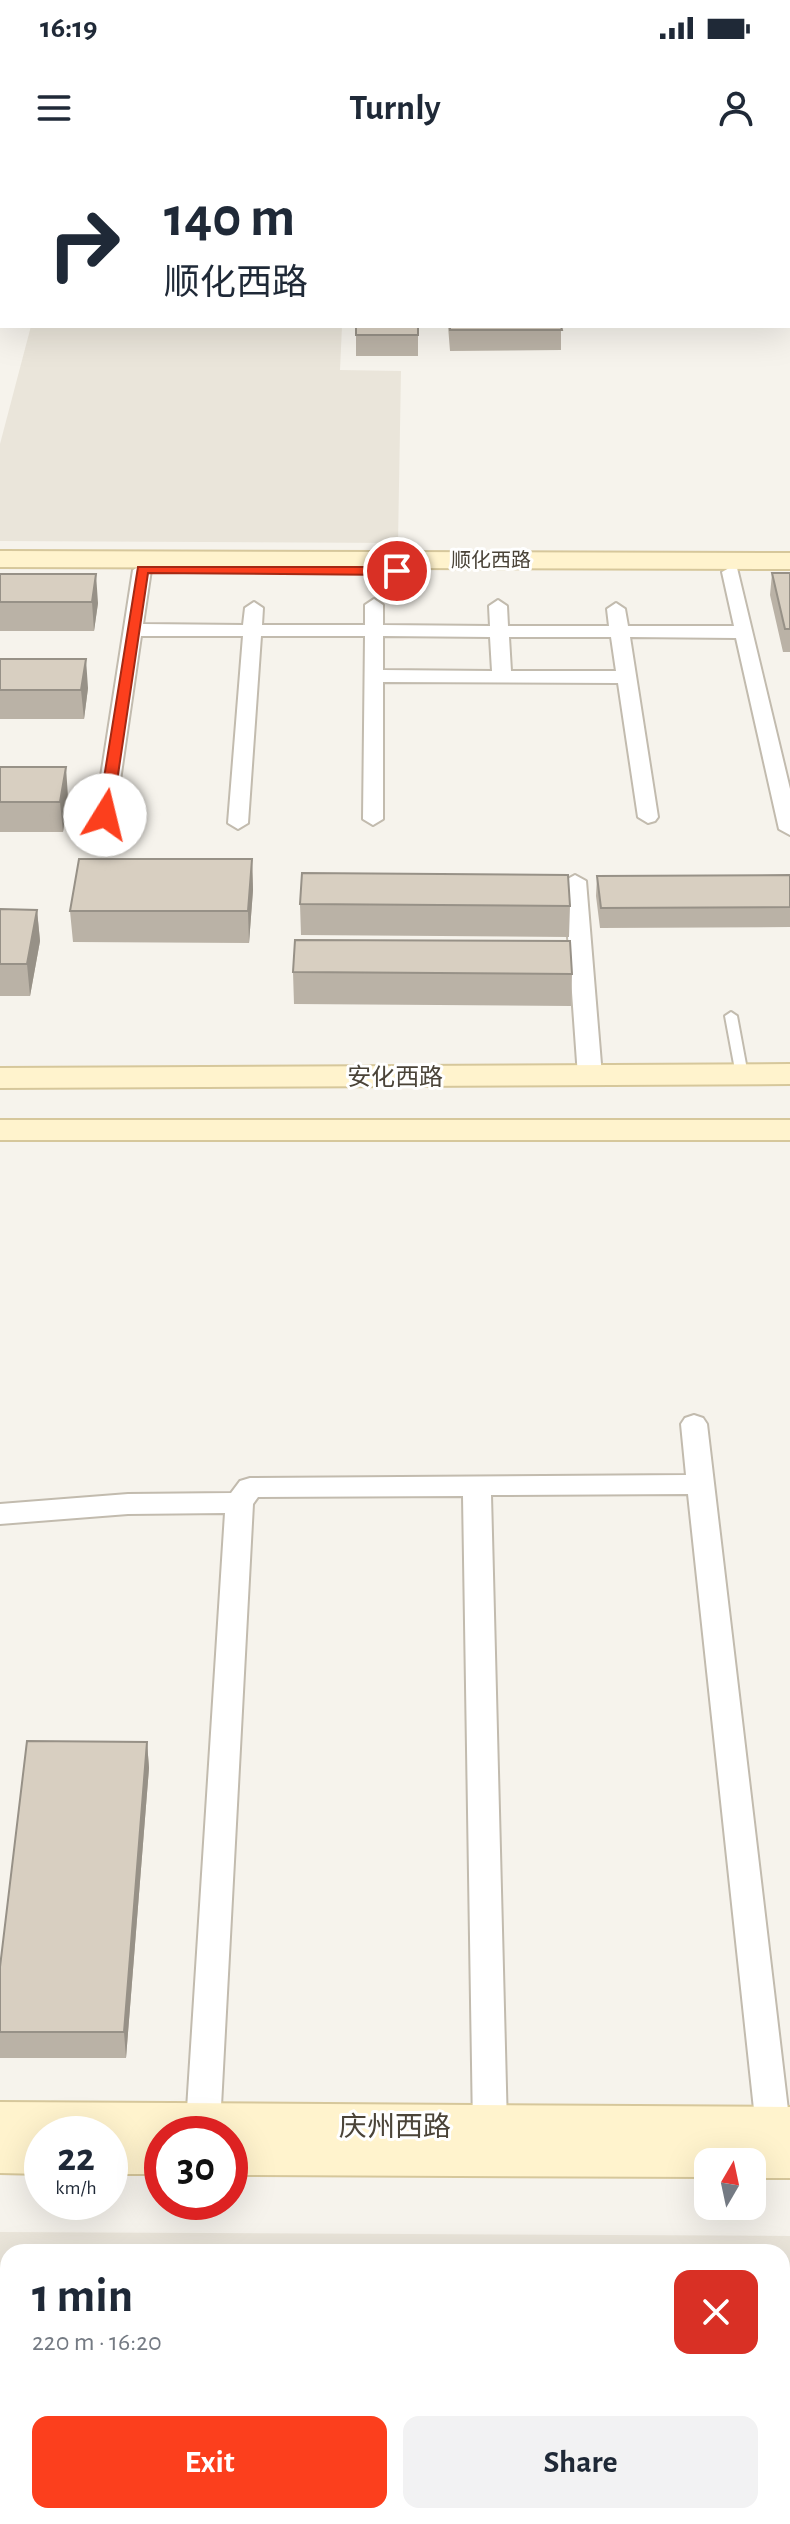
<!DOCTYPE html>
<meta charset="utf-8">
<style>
:root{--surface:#fff;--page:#f2f2f3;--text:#1f2937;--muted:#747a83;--accent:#fc3f1d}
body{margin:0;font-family:"Alegreya Sans","Noto Sans SC",sans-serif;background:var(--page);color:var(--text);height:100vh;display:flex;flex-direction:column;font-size:30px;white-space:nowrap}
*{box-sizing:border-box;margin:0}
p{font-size:26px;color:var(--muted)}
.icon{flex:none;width:44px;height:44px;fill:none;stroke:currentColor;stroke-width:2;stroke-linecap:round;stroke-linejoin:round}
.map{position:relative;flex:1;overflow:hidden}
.panel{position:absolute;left:0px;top:2084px;width:790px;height:280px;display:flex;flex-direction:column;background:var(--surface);border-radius:24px 24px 0 0;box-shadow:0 8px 32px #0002}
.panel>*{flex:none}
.guide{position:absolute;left:0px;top:0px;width:790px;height:168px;box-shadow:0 8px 32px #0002;background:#fff;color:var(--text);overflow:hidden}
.needle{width:52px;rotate:9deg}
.fabs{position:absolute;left:694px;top:1988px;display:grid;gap:16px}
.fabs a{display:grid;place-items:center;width:72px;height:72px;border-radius:16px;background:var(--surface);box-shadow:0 8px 32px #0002;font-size:40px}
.speed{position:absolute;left:24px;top:1956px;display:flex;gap:16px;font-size:40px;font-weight:700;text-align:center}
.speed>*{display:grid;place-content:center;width:104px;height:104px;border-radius:50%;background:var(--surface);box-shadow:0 8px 32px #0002;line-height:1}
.speed small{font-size:20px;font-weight:400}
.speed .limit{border:12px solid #d22;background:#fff;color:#111}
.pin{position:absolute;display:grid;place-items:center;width:68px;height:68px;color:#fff;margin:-34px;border:4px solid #fff;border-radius:50%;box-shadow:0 2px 8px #0007}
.me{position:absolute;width:88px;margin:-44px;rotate:9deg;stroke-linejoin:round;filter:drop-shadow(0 0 6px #0008)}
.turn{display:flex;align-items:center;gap:28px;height:168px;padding:0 32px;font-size:36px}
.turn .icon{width:104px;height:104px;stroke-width:2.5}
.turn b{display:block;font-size:56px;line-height:68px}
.round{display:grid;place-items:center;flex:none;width:84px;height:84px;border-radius:16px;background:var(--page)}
.head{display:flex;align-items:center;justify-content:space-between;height:136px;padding:0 32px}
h1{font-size:48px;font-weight:600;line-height:60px}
.cta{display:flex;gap:16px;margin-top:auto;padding:16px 32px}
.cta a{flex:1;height:92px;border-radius:16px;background:var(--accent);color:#fff;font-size:32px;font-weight:600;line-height:92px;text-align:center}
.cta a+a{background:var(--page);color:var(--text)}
.status{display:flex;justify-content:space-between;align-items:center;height:56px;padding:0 40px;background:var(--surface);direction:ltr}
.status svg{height:22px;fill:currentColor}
header{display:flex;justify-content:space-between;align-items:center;height:104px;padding:0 32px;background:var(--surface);font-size:36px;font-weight:600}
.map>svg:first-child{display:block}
</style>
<div class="status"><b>16:19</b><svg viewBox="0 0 49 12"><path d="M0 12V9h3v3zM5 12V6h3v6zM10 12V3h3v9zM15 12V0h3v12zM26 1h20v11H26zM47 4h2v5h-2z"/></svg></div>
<header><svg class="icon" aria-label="menu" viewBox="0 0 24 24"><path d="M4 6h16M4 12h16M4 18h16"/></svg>Turnly<svg class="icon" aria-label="person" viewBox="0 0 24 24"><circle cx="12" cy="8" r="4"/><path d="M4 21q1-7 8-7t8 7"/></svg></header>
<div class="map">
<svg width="790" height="2364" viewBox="0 0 790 2364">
<rect width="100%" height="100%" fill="#f6f3ec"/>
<path fill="#eae5da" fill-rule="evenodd" d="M 31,166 L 342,166 L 340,210 L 401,211 L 398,383 L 0,381 L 0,284 Z
M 0,2072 L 790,2076 L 790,2364 L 0,2364 ZM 8,2092 L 782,2092 L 782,2356 L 8,2356 Z"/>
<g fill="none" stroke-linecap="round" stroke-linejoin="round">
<g stroke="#c2bbae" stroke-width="4">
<path id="lane" d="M 717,0 L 725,0 L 726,2 L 718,2 Z
M 731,852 L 737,856 L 748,915 L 742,919 L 736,915 L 725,856 Z"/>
</g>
<g stroke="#c2bbae" stroke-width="4">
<path id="street" d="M 142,405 L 151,410 L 143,464 L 243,465 L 245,448 L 254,442 L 263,448 L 262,465 L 365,465 L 365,445 L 374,439 L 383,445 L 383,465 L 490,466 L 489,446 L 498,440 L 507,446 L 508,466 L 609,466 L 607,449 L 616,443 L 625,449 L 628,466 L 734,466 L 722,412 L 731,407 L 737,408 L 790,629 L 790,675 L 779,669 L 736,478 L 630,477 L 658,657 L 655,661 L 648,663 L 638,657 L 618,523 L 383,522 L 383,659 L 373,665 L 363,659 L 365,476 L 261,476 L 248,663 L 238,669 L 228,663 L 243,476 L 141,476 L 115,655 L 105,661 L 98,659 L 95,655 L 133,410 ZM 383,476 L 490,477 L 492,511 L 383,510 ZM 509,477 L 611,477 L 616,511 L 511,511 Z
M 575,715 L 586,721 L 602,916 L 590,923 L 578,916 L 564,721 Z
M 694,1255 L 703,1258 L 707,1264 L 790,1967 L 785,1978 L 773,1983 L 761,1978 L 756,1968 L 688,1334 L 491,1335 L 507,1967 L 502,1977 L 490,1982 L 478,1977 L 473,1967 L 463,1336 L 258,1337 L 253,1344 L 220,1965 L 216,1974 L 190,1974 L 186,1965 L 225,1353 L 128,1354 L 0,1364 L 0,1344 L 128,1334 L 231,1333 L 240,1321 L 250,1318 L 686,1315 L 681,1264 L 685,1258 Z"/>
</g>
<g stroke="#d6c79b" stroke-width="4">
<path id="secondary" d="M 788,83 L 790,83 L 790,95 L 788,95 Z
M 0,391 L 790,393 L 790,409 L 0,407 Z
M 790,904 L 790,924 L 0,928 L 0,908 Z
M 0,960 L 790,960 L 790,980 L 0,980 Z
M 0,1942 L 790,1947 L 790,2018 L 752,2018 L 752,2002 L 708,2002 L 708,2017 L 230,2015 L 230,1974 L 162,1974 L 162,2014 L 110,2014 L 110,1974 L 42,1974 L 42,2014 L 0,2013 Z"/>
</g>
<use href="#lane" fill="#fff" fill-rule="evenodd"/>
<use href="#street" fill="#fff" fill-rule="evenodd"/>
<use href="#secondary" fill="#fff3cd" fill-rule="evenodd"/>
</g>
<path fill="#bab2a6" d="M 671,0 L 715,0 L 715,2 L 672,2 Z
M 734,0 L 790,0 L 790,61 L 788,61 L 788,2 L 735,2 Z
M 356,166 L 418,175 L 418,196 L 356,196 Z
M 448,166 L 561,166 L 561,190 L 450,191 Z
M 772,413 L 790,413 L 790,492 L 783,492 L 770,435 Z
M 0,414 L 98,443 L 94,471 L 0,471 Z
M 0,499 L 88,528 L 84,559 L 0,559 Z
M 0,607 L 68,637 L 63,672 L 0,672 Z
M 252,699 L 253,730 L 249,783 L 73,782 L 70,751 Z
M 790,715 L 790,767 L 600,768 L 596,736 L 597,716 Z
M 300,744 L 570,746 L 569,777 L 301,775 Z
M 0,749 L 37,750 L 40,781 L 30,836 L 0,836 Z
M 293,812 L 572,814 L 571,846 L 294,844 Z
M 147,1582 L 149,1608 L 126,1898 L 0,1898 L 0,1807 Z"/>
<path fill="#979187" d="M 96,414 L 98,443 L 94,471 L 92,442 Z
M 86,499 L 88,528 L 84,559 L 81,530 Z
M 66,607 L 68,637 L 63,672 L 60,642 Z
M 252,699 L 253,730 L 249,783 L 248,751 Z
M 37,750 L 40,781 L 30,836 L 27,804 Z
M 147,1582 L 149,1608 L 126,1898 L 124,1872 Z"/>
<path fill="#d8cfc1" stroke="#979187" stroke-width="2" d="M 60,0 L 82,0 L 82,2 L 59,2 Z
M 498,0 L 572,0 L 572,2 L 498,2 Z
M 598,0 L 668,0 L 668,2 L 598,2 Z
M 741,0 L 790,0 L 790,41 L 788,41 L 788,2 L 742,2 Z
M 356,166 L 418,166 L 418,175 L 356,175 Z
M 450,166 L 561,166 L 562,170 L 450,170 Z
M 772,413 L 790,413 L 790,469 L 785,469 Z
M 0,414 L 96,414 L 92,442 L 0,442 Z
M 0,499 L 86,499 L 81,530 L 0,530 Z
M 0,607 L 66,607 L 60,642 L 0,642 Z
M 79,699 L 252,699 L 248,751 L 70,751 Z
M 302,713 L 568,715 L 570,746 L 300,744 Z
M 790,715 L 790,747 L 601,748 L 597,716 Z
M 0,749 L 37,750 L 27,804 L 0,804 Z
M 295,780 L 570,781 L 572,814 L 293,812 Z
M 27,1581 L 147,1582 L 124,1872 L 0,1872 L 0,1807 Z"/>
<path fill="#fc3f1d" stroke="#a42913" stroke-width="2" d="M 138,407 L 397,407 L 403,411 L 397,415 L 148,413 L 112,655 L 105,659 L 98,655 Z"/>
<g text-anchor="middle" stroke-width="6" stroke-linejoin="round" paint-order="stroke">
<g font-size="20" fill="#4b4439" stroke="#fff">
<text x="491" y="407">顺化西路</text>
</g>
<g font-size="24" fill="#4b4439" stroke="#fff">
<text x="395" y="925">安化西路</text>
</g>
<g font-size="28" fill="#4b4439" stroke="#fff">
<text x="395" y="1976">庆州西路</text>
</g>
</g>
</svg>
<div class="fabs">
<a><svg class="needle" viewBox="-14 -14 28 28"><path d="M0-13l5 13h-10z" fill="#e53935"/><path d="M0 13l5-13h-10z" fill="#747a83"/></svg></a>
</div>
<div class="speed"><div>22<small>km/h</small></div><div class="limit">30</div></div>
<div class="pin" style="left:397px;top:411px;background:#d93025"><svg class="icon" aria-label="arrive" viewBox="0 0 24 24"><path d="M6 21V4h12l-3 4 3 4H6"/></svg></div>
<svg class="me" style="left:105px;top:655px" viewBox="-20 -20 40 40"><circle r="19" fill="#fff"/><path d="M0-13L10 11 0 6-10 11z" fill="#fc3f1d"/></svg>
<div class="guide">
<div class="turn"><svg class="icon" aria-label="right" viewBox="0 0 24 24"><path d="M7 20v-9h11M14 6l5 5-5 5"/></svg><div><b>140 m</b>顺化西路</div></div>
</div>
<section class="panel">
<div class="head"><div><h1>1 min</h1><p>220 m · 16:20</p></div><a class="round" style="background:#d93025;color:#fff"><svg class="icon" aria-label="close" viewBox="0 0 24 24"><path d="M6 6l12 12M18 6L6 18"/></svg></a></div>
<div class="cta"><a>Exit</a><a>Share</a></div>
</section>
</div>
